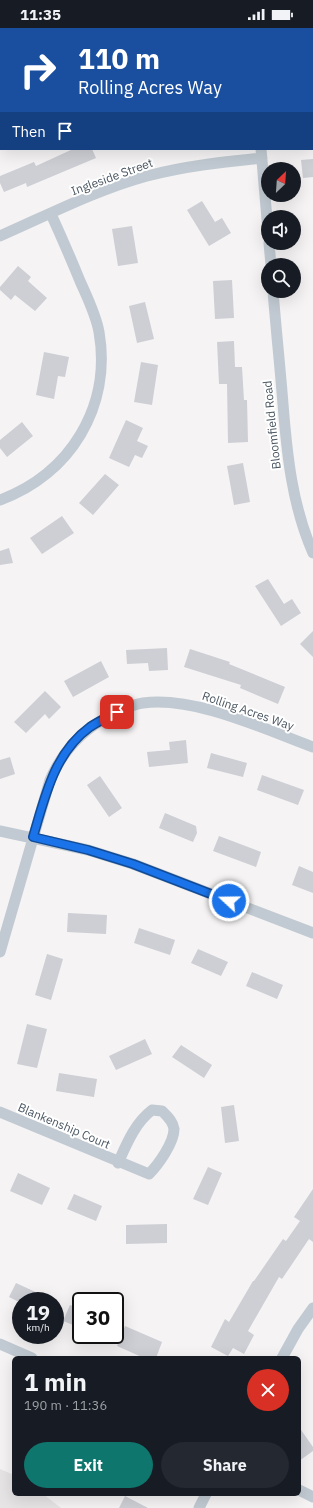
<!DOCTYPE html>
<meta charset="utf-8">
<style>
:root{--surface:#171b24;--page:#242831;--text:#f1f3f6;--muted:#9ea1a6;--accent:#0f766e}
body{margin:0;font-family:"IBM Plex Sans",sans-serif;background:var(--page);color:var(--text);height:100vh;display:flex;flex-direction:column;font-size:15px;white-space:nowrap}
*{box-sizing:border-box;margin:0}
p{font-size:13px;color:var(--muted)}
.icon{flex:none;width:22px;height:22px;fill:none;stroke:currentColor;stroke-width:2;stroke-linecap:round;stroke-linejoin:round}
.map{position:relative;flex:1;overflow:hidden}
.sheet{position:absolute;left:12px;top:1328px;width:289px;height:140px;display:flex;flex-direction:column;background:var(--surface);border-radius:6px;box-shadow:0 4px 16px #0002}
.sheet>*{flex:none}
.banner{position:absolute;left:0px;top:0px;width:313px;height:122px;box-shadow:0 4px 16px #0002;background:#1a4fa0;color:#fff;overflow:hidden}
.needle{width:26px;rotate:25deg}
.buttons{position:absolute;left:261px;top:134px;display:grid;gap:8px}
.buttons a{display:grid;place-items:center;width:40px;height:40px;border-radius:50%;background:var(--surface);box-shadow:0 4px 16px #0002;font-size:20px}
.speed{position:absolute;left:12px;top:1264px;display:flex;gap:8px;font-size:20px;font-weight:700;text-align:center}
.speed>*{display:grid;place-content:center;width:52px;height:52px;border-radius:50%;background:var(--surface);box-shadow:0 4px 16px #0002;line-height:1}
.speed small{font-size:10px;font-weight:400}
.speed .limit{border:2px solid #111;border-radius:6px;background:#fff;color:#111}
.pin{position:absolute;display:grid;place-items:center;width:34px;height:34px;color:#fff;margin:-17px;border-radius:8px;box-shadow:0 2px 6px #0006}
.me{position:absolute;width:44px;margin:-22px;rotate:291deg;stroke-linejoin:round;filter:drop-shadow(0 0 3px #0008)}
.turn{display:flex;align-items:center;gap:14px;height:84px;padding:0 12px;font-size:18px}
.turn .icon{width:52px;height:52px;stroke-width:2.5}
.turn b{display:block;font-size:28px;line-height:34px}
.then{display:flex;align-items:center;height:38px;padding:0 12px;background:#0003;gap:8px;font-size:15px}
.round{display:grid;place-items:center;flex:none;width:42px;height:42px;border-radius:21px;background:var(--page)}
.head{display:flex;align-items:center;justify-content:space-between;height:68px;padding:0 12px}
h1{font-size:24px;font-weight:700;line-height:30px}
.primary-button{display:flex;gap:8px;margin-top:auto;padding:8px 12px}
.primary-button a{flex:1;height:46px;border-radius:24px;background:var(--accent);color:#fff;font-size:16px;font-weight:700;line-height:46px;text-align:center}
.primary-button a+a{background:var(--page);color:var(--text)}
.status{display:flex;justify-content:space-between;align-items:center;height:28px;padding:0 20px;background:var(--surface);direction:ltr}
.status svg{height:11px;fill:currentColor}
.map>svg:first-child{display:block}
</style>
<div class="status"><b>11:35</b><svg viewBox="0 0 49 12"><path d="M0 12V9h3v3zM5 12V6h3v6zM10 12V3h3v9zM15 12V0h3v12zM26 1h20v11H26zM47 4h2v5h-2z"/></svg></div>
<div class="map">
<svg width="313" height="1480" viewBox="0 0 313 1480">
<rect width="100%" height="100%" fill="#f5f3f3"/>
<path fill="#e6e4e5" d="M 0,1441 L 14,1447 L 14,1466 L 43,1466 L 61,1480 L 0,1480 Z"/>
<path fill="#cdcfd5" d="M 73,121 L 92,121 L 96,130 L 27,159 L 26,155 L 4,164 L 0,155 L 0,148 L 34,134 L 36,138 Z
M 313,131 L 313,149 L 303,150 L 301,132 Z
M 202,173 L 215,194 L 222,190 L 231,205 L 209,218 L 187,182 Z
M 132,198 L 138,235 L 118,238 L 112,201 Z
M 18,238 L 31,249 L 28,253 L 47,270 L 35,283 L 15,267 L 11,272 L 0,262 L 0,259 Z
M 232,252 L 234,290 L 215,291 L 213,253 Z
M 145,274 L 154,311 L 137,315 L 129,278 Z
M 234,313 L 235,339 L 242,339 L 244,372 L 247,372 L 248,414 L 228,415 L 227,356 L 219,356 L 217,314 Z
M 44,324 L 69,329 L 65,349 L 58,348 L 54,371 L 36,367 Z
M 141,334 L 158,337 L 152,377 L 134,374 Z
M 126,392 L 143,400 L 137,413 L 148,418 L 142,430 L 135,427 L 129,439 L 109,430 Z
M 22,394 L 33,408 L 7,429 L 0,420 L 0,412 Z
M 243,435 L 250,474 L 234,477 L 227,438 Z
M 105,446 L 119,457 L 93,487 L 79,475 Z
M 62,488 L 74,505 L 42,526 L 30,510 Z
M 9,520 L 13,535 L 0,537 L 0,523 Z
M 268,551 L 284,576 L 292,571 L 301,585 L 281,598 L 255,558 Z
M 313,603 L 313,629 L 300,616 Z
M 167,620 L 168,642 L 149,643 L 148,635 L 127,636 L 126,622 Z
M 190,621 L 230,634 L 229,636 L 285,659 L 278,676 L 240,660 L 241,657 L 184,639 Z
M 101,633 L 109,649 L 73,669 L 64,653 Z
M 45,663 L 61,679 L 49,691 L 45,686 L 26,705 L 14,694 Z
M 186,712 L 188,735 L 149,739 L 147,724 L 170,722 L 169,714 Z
M 211,725 L 247,735 L 243,749 L 207,740 Z
M 10,729 L 15,746 L 0,751 L 0,732 Z
M 262,747 L 304,762 L 298,777 L 257,762 Z
M 100,748 L 122,780 L 109,789 L 87,757 Z
M 165,785 L 196,798 L 197,805 L 193,814 L 159,800 Z
M 219,808 L 261,824 L 256,839 L 213,823 Z
M 299,838 L 313,844 L 313,865 L 292,857 Z
M 68,885 L 107,887 L 106,906 L 67,904 Z
M 139,900 L 175,912 L 170,927 L 134,915 Z
M 198,921 L 228,934 L 221,948 L 191,935 Z
M 47,926 L 63,931 L 51,972 L 35,967 Z
M 252,944 L 283,957 L 277,971 L 246,958 Z
M 27,996 L 47,1001 L 37,1040 L 17,1036 Z
M 145,1011 L 152,1026 L 116,1042 L 109,1028 Z
M 181,1017 L 212,1037 L 204,1050 L 172,1029 Z
M 59,1045 L 97,1051 L 94,1069 L 56,1063 Z
M 234,1077 L 239,1113 L 225,1115 L 221,1079 Z
M 208,1139 L 222,1145 L 208,1177 L 193,1171 Z
M 18,1145 L 50,1160 L 42,1177 L 10,1163 Z
M 313,1161 L 313,1214 L 309,1211 L 282,1251 L 279,1249 L 248,1303 L 254,1307 L 244,1326 L 233,1320 L 228,1328 L 211,1319 L 225,1291 L 229,1294 L 253,1253 L 254,1253 L 283,1211 L 286,1213 L 300,1193 L 294,1189 Z
M 74,1166 L 102,1178 L 96,1193 L 67,1181 Z
M 167,1196 L 167,1215 L 126,1216 L 126,1197 Z
M 16,1255 L 55,1273 L 17,1273 L 9,1269 Z
M 70,1277 L 81,1281 L 81,1300 L 63,1293 Z
M 125,1298 L 162,1314 L 156,1330 L 144,1330 L 117,1318 Z
M 299,1399 L 313,1419 L 313,1423 L 299,1433 Z
M 125,1468 L 148,1480 L 119,1480 Z"/>
<g fill="none" stroke-linecap="round" stroke-linejoin="round">
<path stroke="#c1cad2" stroke-width="11" d="M 251,0 L 251,1
M 261,121 L 268,203
M 0,208 C 48,187 96,162 147,148 C 185,138 223,134 262,130
M 269,215 L 271,237
M 273,263 C 276,301 280,338 283,376 C 287,427 292,477 313,525
M 0,472 C 70,447 112,378 99,304 C 96,287 87,269 80,253 C 71,231 61,208 51,186
M 0,803 L 88,822 L 133,836 L 313,905
M 0,924 L 50,752 C 61,727 79,705 104,691 C 115,685 129,677 143,675 C 195,668 264,701 313,719
M 0,1084 L 149,1146 C 158,1137 174,1115 174,1101 C 173,1093 167,1088 162,1083 L 152,1082 C 135,1095 127,1115 118,1135
M 0,1316 L 32,1330
M 282,1330 L 298,1301 L 313,1280
M 299,1462 L 313,1469
M 199,1480 L 206,1466"/>
</g>
<g fill="none" stroke-linecap="round" stroke-linejoin="round">
<g stroke="#114b97" stroke-width="10">
<path id="route" d="M 117,684 C 108,689 99,693 90,699 C 54,725 45,769 33,809 L 88,822 L 133,836 L 229,873"/>
</g>
<use href="#route" stroke="#1a73e8" stroke-width="7"/>
</g>
<g text-anchor="middle" stroke-width="4" stroke-linejoin="round" paint-order="stroke">
<g font-size="12" fill="#4a5661" stroke="#fff">
<text transform="translate(112 149) rotate(-20)" y="4">Ingleside Street</text>
<text transform="translate(272 397) rotate(-96)" y="4">Bloomfield Road</text>
<text transform="translate(248 683) rotate(19)" y="4">Rolling Acres Way</text>
<text transform="translate(64 1098) rotate(23)" y="4">Blankenship Court</text>
</g>
</g>
</svg>
<div class="buttons">
<a><svg class="needle" viewBox="-14 -14 28 28"><path d="M0-13l5 13h-10z" fill="#e53935"/><path d="M0 13l5-13h-10z" fill="#9ea1a6"/></svg></a>
<a><svg class="icon" aria-label="sound" viewBox="0 0 24 24"><path d="M4 9h4l5-4v14l-5-4H4zM17 9q2 3 0 6"/></svg></a>
<a><svg class="icon" aria-label="search" viewBox="0 0 24 24"><circle cx="10" cy="10" r="6"/><path d="M15 15l6 6"/></svg></a>
</div>
<div class="speed"><div>19<small>km/h</small></div><div class="limit">30</div></div>
<div class="pin" style="left:117px;top:684px;background:#d93025"><svg class="icon" aria-label="arrive" viewBox="0 0 24 24"><path d="M6 21V4h12l-3 4 3 4H6"/></svg></div>
<svg class="me" style="left:229px;top:873px" viewBox="-20 -20 40 40"><circle r="17" fill="#1a73e8" stroke="#fff" stroke-width="3"/><path d="M0-11L8 9 0 5-8 9z" fill="#fff"/></svg>
<div class="banner">
<div class="turn"><svg class="icon" aria-label="right" viewBox="0 0 24 24"><path d="M7 20v-9h11M14 6l5 5-5 5"/></svg><div><b>110 m</b>Rolling Acres Way</div></div>
<div class="then">Then<svg class="icon" aria-label="arrive" viewBox="0 0 24 24"><path d="M6 21V4h12l-3 4 3 4H6"/></svg></div>
</div>
<section class="sheet">
<div class="head"><div><h1>1 min</h1><p>190 m · 11:36</p></div><a class="round" style="background:#d93025;color:#fff"><svg class="icon" aria-label="close" viewBox="0 0 24 24"><path d="M6 6l12 12M18 6L6 18"/></svg></a></div>
<div class="primary-button"><a>Exit</a><a>Share</a></div>
</section>
</div>
